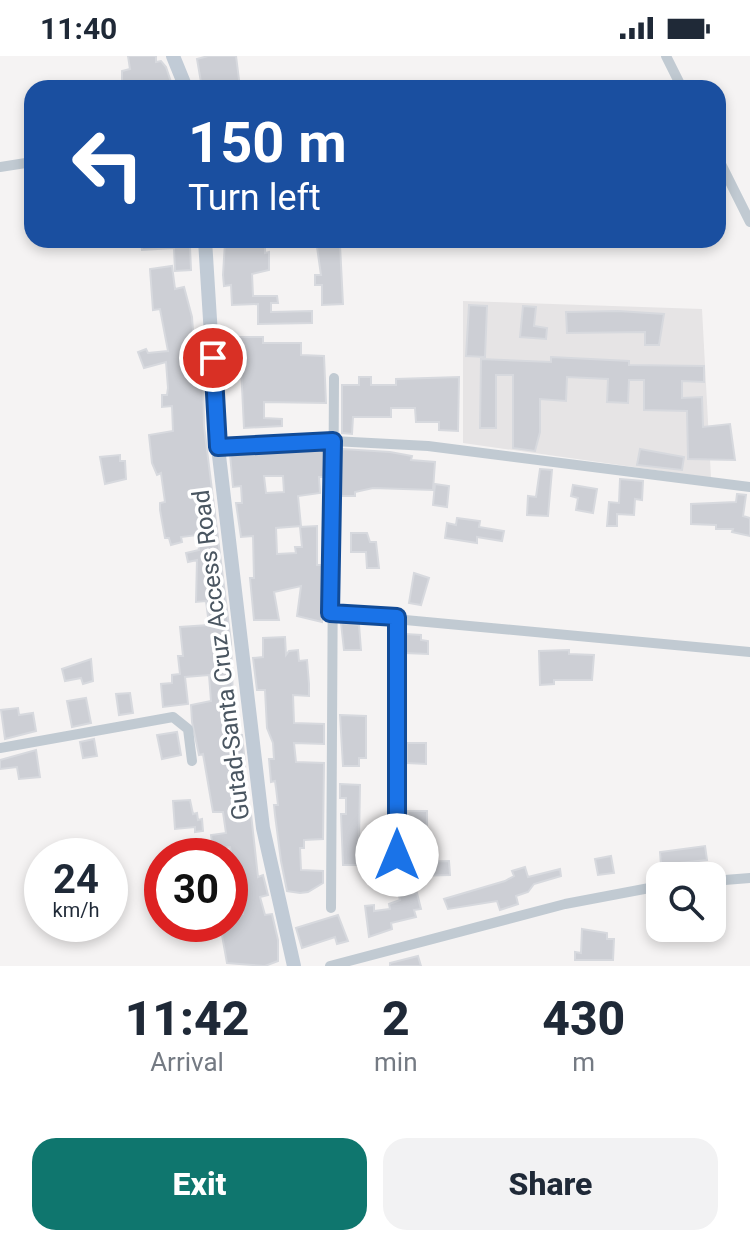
<!DOCTYPE html>
<style>
:root{--surface:#fff;--page:#f2f2f3;--text:#1f2937;--muted:#747a83;--accent:#0f766e}
body{margin:0;font-family:Roboto,sans-serif;background:var(--page);color:var(--text);height:100vh;display:flex;flex-direction:column;font-size:30px;white-space:nowrap}
*{box-sizing:border-box;margin:0}
p{font-size:26px;color:var(--muted)}
.icon{flex:none;width:44px;height:44px;fill:none;stroke:currentColor;stroke-width:2;stroke-linecap:round;stroke-linejoin:round}
.map{position:relative;height:910px;overflow:hidden}
.details{display:flex;flex-direction:column;background:var(--surface);flex:1}
.details>*{flex:none}
.banner{position:absolute;left:24px;top:24px;width:702px;height:168px;border-radius:24px;box-shadow:0 4px 12px #0003;background:#1a4fa0;color:#fff;overflow:hidden}
.fabs{position:absolute;left:646px;top:806px;display:grid;gap:16px}
.fabs a{display:grid;place-items:center;width:80px;height:80px;border-radius:16px;background:var(--surface);box-shadow:0 4px 12px #0003;font-size:40px}
.speed{position:absolute;left:24px;top:782px;display:flex;gap:16px;font-size:40px;font-weight:700;text-align:center}
.speed>*{display:grid;place-content:center;width:104px;height:104px;border-radius:50%;background:var(--surface);box-shadow:0 4px 12px #0003;line-height:1}
.speed small{font-size:20px;font-weight:400}
.speed .limit{border:12px solid #d22;background:#fff;color:#111}
.pin{position:absolute;display:grid;place-items:center;width:68px;height:68px;color:#fff;margin:-34px;border:4px solid #fff;border-radius:50%;box-shadow:0 2px 8px #0007}
.me{position:absolute;width:88px;margin:-44px;rotate:0deg;stroke-linejoin:round;filter:drop-shadow(0 0 6px #0008)}
.turn{display:flex;align-items:center;gap:28px;height:168px;padding:0 32px;font-size:36px}
.turn .icon{width:104px;height:104px;stroke-width:2.5}
.turn b{display:block;font-size:56px;line-height:68px}
.eta{display:flex;justify-content:space-evenly;align-items:center;height:136px;text-align:center}
.eta b{font-size:48px;font-weight:800;line-height:56px}
.cta{display:flex;gap:16px;margin-top:auto;padding:16px 32px}
.cta a{flex:1;height:92px;border-radius:24px;background:var(--accent);color:#fff;font-size:32px;font-weight:800;line-height:92px;text-align:center}
.cta a+a{background:var(--page);color:var(--text)}
.status{display:flex;justify-content:space-between;align-items:center;height:56px;padding:0 40px;background:var(--surface);direction:ltr}
.status svg{height:22px;fill:currentColor}
.map>svg:first-child{display:block}
</style>
<div class="status"><b>11:40</b><svg viewBox="0 0 49 12"><path d="M0 12V9h3v3zM5 12V6h3v6zM10 12V3h3v9zM15 12V0h3v12zM26 1h20v11H26zM47 4h2v5h-2z"/></svg></div>
<div class="map">
<svg width="750" height="910" viewBox="0 0 750 910">
<rect width="100%" height="100%" fill="#f5f3f3"/>
<path fill="#e6e4e5" d="M 463,245 L 702,253 L 711,422 L 463,387 Z"/>
<path fill="#cdcfd5" stroke="#d7d9de" stroke-width="2" fill-rule="evenodd" d="M 128,0 L 156,0 L 156,6 L 161,5 L 166,11 L 173,32 L 122,32 L 122,15 L 130,13 Z
M 208,0 L 236,0 L 240,32 L 202,32 L 197,3 Z
M 141,184 L 194,184 L 194,191 L 190,191 L 191,214 L 175,215 L 174,192 L 142,194 Z
M 228,184 L 254,184 L 254,189 L 265,188 L 265,197 L 269,196 L 269,214 L 252,218 L 253,240 L 277,240 L 278,247 L 271,247 L 271,256 L 312,255 L 312,267 L 258,268 L 258,248 L 232,249 L 231,229 L 224,230 L 223,219 L 225,186 Z
M 340,189 L 343,248 L 322,249 L 322,229 L 315,229 L 315,219 L 321,219 L 317,191 Z
M 172,210 L 175,233 L 184,231 L 192,261 L 196,317 L 203,316 L 204,370 L 231,586 L 233,643 L 236,643 L 238,679 L 242,679 L 245,707 L 246,758 L 251,758 L 258,821 L 263,819 L 268,839 L 260,841 L 265,859 L 272,858 L 278,884 L 278,905 L 265,910 L 227,907 L 220,868 L 230,868 L 230,860 L 243,858 L 241,848 L 245,847 L 240,826 L 230,829 L 230,820 L 235,818 L 230,791 L 213,793 L 211,779 L 226,777 L 223,756 L 213,756 L 203,698 L 199,699 L 192,666 L 191,649 L 211,645 L 209,619 L 185,621 L 188,648 L 163,651 L 161,628 L 172,627 L 172,619 L 180,618 L 178,600 L 183,600 L 180,571 L 209,569 L 206,545 L 196,546 L 197,504 L 188,506 L 186,497 L 199,494 L 197,479 L 181,481 L 182,486 L 171,489 L 169,482 L 165,482 L 160,454 L 160,447 L 165,446 L 161,417 L 157,419 L 152,407 L 149,379 L 173,375 L 172,350 L 162,351 L 162,339 L 167,339 L 168,332 L 166,306 L 144,312 L 138,296 L 146,293 L 148,297 L 168,295 L 160,253 L 153,254 L 150,213 Z
M 469,249 L 487,250 L 485,301 L 466,300 Z
M 523,250 L 536,251 L 534,270 L 547,272 L 546,283 L 520,281 Z
M 618,255 L 664,258 L 659,289 L 645,289 L 645,276 L 567,277 L 566,256 Z
M 234,281 L 263,281 L 263,287 L 301,287 L 301,299 L 324,300 L 326,347 L 264,346 L 264,362 L 282,363 L 282,370 L 244,372 L 241,311 L 227,311 L 227,301 L 234,301 Z
M 551,301 L 629,305 L 629,309 L 704,310 L 704,326 L 682,325 L 682,342 L 702,341 L 703,371 L 730,368 L 735,404 L 688,403 L 687,355 L 644,354 L 644,324 L 629,324 L 628,347 L 607,346 L 608,323 L 567,321 L 566,345 L 540,343 L 540,376 L 535,395 L 513,392 L 513,319 L 496,319 L 496,372 L 480,372 L 481,303 L 551,306 Z
M 359,321 L 371,321 L 371,329 L 396,329 L 396,323 L 459,321 L 458,375 L 439,374 L 439,366 L 416,366 L 415,352 L 391,352 L 391,361 L 353,361 L 352,378 L 342,377 L 342,329 L 359,329 Z
M 326,393 L 325,421 L 319,421 L 320,437 L 298,440 L 301,470 L 276,472 L 277,498 L 296,497 L 295,491 L 302,491 L 300,471 L 317,470 L 317,509 L 325,509 L 322,566 L 297,560 L 301,530 L 274,536 L 279,564 L 254,564 L 250,522 L 254,522 L 253,480 L 241,481 L 236,447 L 242,447 L 241,430 L 233,431 L 230,398 ZM 264,420 L 283,420 L 284,436 L 266,437 Z
M 342,393 L 390,396 L 412,400 L 411,404 L 435,406 L 433,434 L 373,432 L 355,436 L 355,440 L 341,440 Z
M 640,393 L 684,401 L 682,414 L 637,409 Z
M 120,399 L 120,405 L 125,405 L 126,423 L 105,428 L 100,401 Z
M 540,413 L 552,414 L 548,460 L 527,459 L 528,440 L 536,441 Z
M 620,423 L 643,425 L 642,444 L 635,443 L 634,459 L 617,458 L 617,470 L 607,470 L 609,446 L 619,447 Z
M 435,428 L 449,430 L 447,451 L 433,449 Z
M 573,429 L 597,433 L 593,457 L 576,454 L 578,442 L 571,440 Z
M 737,438 L 746,439 L 743,460 L 750,462 L 750,480 L 732,476 L 733,473 L 716,473 L 716,469 L 691,468 L 691,448 L 736,446 Z
M 457,462 L 480,465 L 479,471 L 504,475 L 502,485 L 477,481 L 477,487 L 445,482 L 447,467 L 456,469 Z
M 351,477 L 367,477 L 370,486 L 376,486 L 379,512 L 367,512 L 366,496 L 351,496 Z
M 414,517 L 429,522 L 421,549 L 409,547 Z
M 341,567 L 359,569 L 361,594 L 344,594 Z
M 405,578 L 421,579 L 421,584 L 428,585 L 428,598 L 405,597 Z
M 285,581 L 286,599 L 289,595 L 298,594 L 299,605 L 307,604 L 309,628 L 309,640 L 293,639 L 294,667 L 324,668 L 324,688 L 294,687 L 296,706 L 324,707 L 323,783 L 304,784 L 304,792 L 300,792 L 301,814 L 323,815 L 323,827 L 308,836 L 300,837 L 287,835 L 281,805 L 275,759 L 274,749 L 278,749 L 276,732 L 275,725 L 271,726 L 269,703 L 274,703 L 273,687 L 267,672 L 265,634 L 257,634 L 253,602 L 263,601 L 263,582 Z
M 569,594 L 569,598 L 594,599 L 592,624 L 554,624 L 554,628 L 540,629 L 539,595 Z
M 91,603 L 93,625 L 83,628 L 81,622 L 65,625 L 62,613 Z
M 130,637 L 133,657 L 119,659 L 116,638 Z
M 86,642 L 91,667 L 72,671 L 67,645 Z
M 18,652 L 19,659 L 33,657 L 36,675 L 5,683 L 1,654 Z
M 340,659 L 366,660 L 366,702 L 359,702 L 359,710 L 343,710 Z
M 177,676 L 181,699 L 162,703 L 157,679 Z
M 94,683 L 97,700 L 83,702 L 80,686 Z
M 407,687 L 426,687 L 426,708 L 407,707 Z
M 36,694 L 40,721 L 19,723 L 17,711 L 0,713 L 0,704 Z
M 340,728 L 360,729 L 359,786 L 366,786 L 366,809 L 343,809 L 341,758 L 346,758 L 346,742 L 340,742 Z
M 190,744 L 193,758 L 197,757 L 198,764 L 202,763 L 203,775 L 195,776 L 195,771 L 175,773 L 173,745 Z
M 408,755 L 427,755 L 427,769 L 408,768 Z
M 705,790 L 707,804 L 661,809 L 660,796 Z
M 611,800 L 614,817 L 598,819 L 595,803 Z
M 449,805 L 450,819 L 413,820 L 413,806 Z
M 525,811 L 528,821 L 560,813 L 561,820 L 534,828 L 528,836 L 516,840 L 518,848 L 500,854 L 497,845 L 448,853 L 444,843 L 505,825 L 514,820 L 512,815 Z
M 417,837 L 421,853 L 414,854 L 416,861 L 391,867 L 392,873 L 369,881 L 365,850 L 374,849 L 374,855 L 390,853 L 389,848 L 400,844 L 399,840 Z
M 338,859 L 348,885 L 337,888 L 335,881 L 302,892 L 296,872 Z
M 582,873 L 607,877 L 607,883 L 614,883 L 613,904 L 575,904 L 575,896 L 581,897 Z
M 418,900 L 421,910 L 390,910 L 390,907 Z"/>
<g fill="none" stroke-linecap="round" stroke-linejoin="round">
<path stroke="#c1cad2" stroke-width="10" d="M 666,0 L 682,32
M 718,102 L 750,166
M 0,111 L 32,106
M 218,391 L 333,385 L 428,390 L 750,431
M 330,557 L 750,596
M 0,692 L 173,661 L 188,673 L 192,705
M 397,799 L 397,561
M 712,825 L 750,822
M 331,852 L 334,322
M 330,910 L 565,848 L 660,830"/>
<path stroke="#c1cbd6" stroke-width="14" d="M 173,0 L 186,32
M 205,184 L 218,391 L 263,772 L 294,910"/>
</g>
<g fill="none" stroke-linecap="round" stroke-linejoin="round">
<g stroke="#114b97" stroke-width="20">
<path id="route" d="M 213,302 L 218,391 L 333,385 L 330,557 L 397,561 L 397,799"/>
</g>
<use href="#route" stroke="#1a73e8" stroke-width="14"/>
</g>
<g text-anchor="middle" stroke-width="7" stroke-linejoin="round" paint-order="stroke">
<g font-size="24" fill="#4a5661" stroke="#fff">
<text transform="translate(221 599) rotate(-97)" y="8">Gutad-Santa Cruz Access Road</text>
</g>
</g>
</svg>
<div class="fabs">
<a><svg class="icon" aria-label="search" viewBox="0 0 24 24"><circle cx="10" cy="10" r="6"/><path d="M15 15l6 6"/></svg></a>
</div>
<div class="speed"><div>24<small>km/h</small></div><div class="limit">30</div></div>
<div class="pin" style="left:213px;top:302px;background:#d93025"><svg class="icon" aria-label="arrive" viewBox="0 0 24 24"><path d="M6 21V4h12l-3 4 3 4H6"/></svg></div>
<svg class="me" style="left:397px;top:799px" viewBox="-20 -20 40 40"><circle r="19" fill="#fff"/><path d="M0-13L10 11 0 6-10 11z" fill="#1a73e8"/></svg>
<div class="banner">
<div class="turn"><svg class="icon" aria-label="left" viewBox="0 0 24 24"><path d="M17 20v-9H6M10 6l-5 5 5 5"/></svg><div><b>150 m</b>Turn left</div></div>
</div>
</div>
<section class="details">
<div class="eta">
<div><b>11:42</b><p>Arrival</p></div>
<div><b>2</b><p>min</p></div>
<div><b>430</b><p>m</p></div>
</div>
<div class="cta"><a>Exit</a><a>Share</a></div>
</section>
